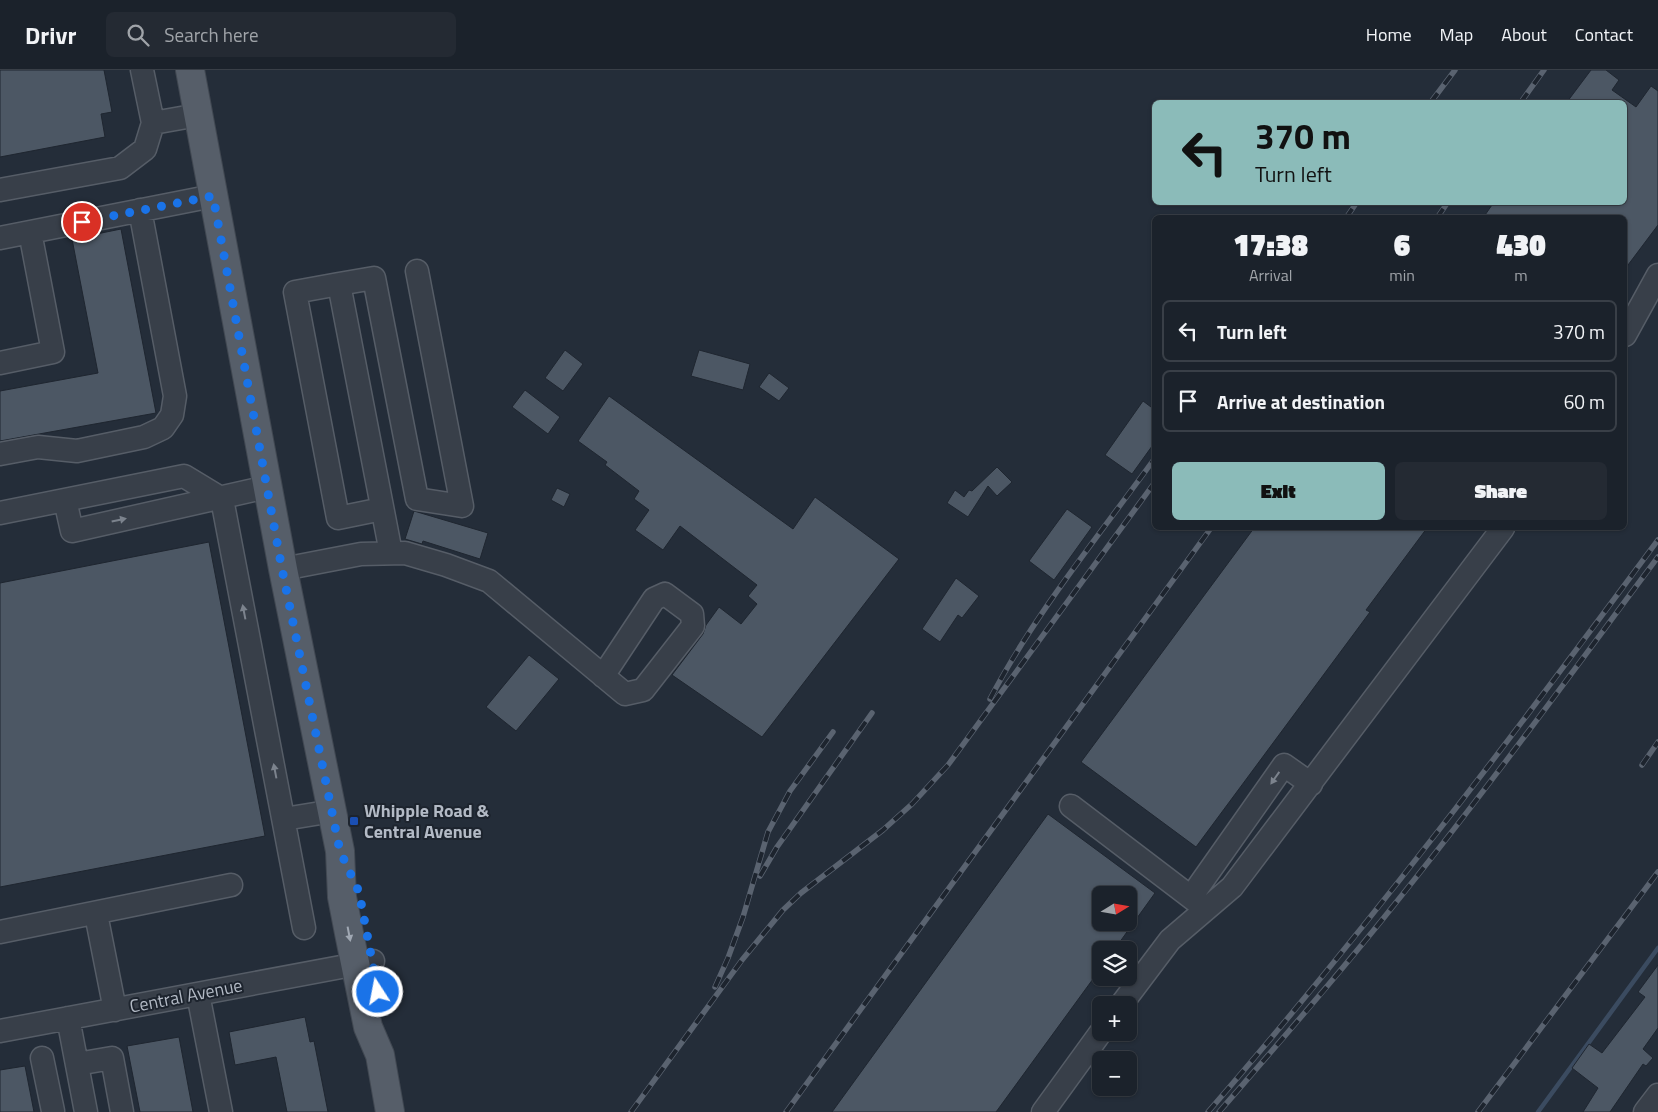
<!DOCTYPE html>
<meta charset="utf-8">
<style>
:root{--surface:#1b222b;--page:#242a33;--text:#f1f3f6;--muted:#a0a4a9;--line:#393f47;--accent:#8bbbb9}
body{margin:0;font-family:"Titillium Web",sans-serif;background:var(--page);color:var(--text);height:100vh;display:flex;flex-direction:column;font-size:19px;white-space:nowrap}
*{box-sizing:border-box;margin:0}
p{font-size:16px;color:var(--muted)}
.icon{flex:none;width:28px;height:28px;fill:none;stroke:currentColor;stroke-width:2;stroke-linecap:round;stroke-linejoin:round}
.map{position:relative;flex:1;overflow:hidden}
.drawer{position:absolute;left:1152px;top:145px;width:475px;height:315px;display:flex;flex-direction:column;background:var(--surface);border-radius:8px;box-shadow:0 1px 4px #0004,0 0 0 1px var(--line)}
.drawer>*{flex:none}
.banner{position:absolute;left:1152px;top:30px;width:475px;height:105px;border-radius:8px;box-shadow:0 1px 4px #0004,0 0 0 1px var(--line);background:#8bbbb9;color:#111;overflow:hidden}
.needle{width:32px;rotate:79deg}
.buttons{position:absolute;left:1092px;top:816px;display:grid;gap:10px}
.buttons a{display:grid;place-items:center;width:45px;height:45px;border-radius:8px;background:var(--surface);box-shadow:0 1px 4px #0004,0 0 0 1px var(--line);font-size:25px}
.pin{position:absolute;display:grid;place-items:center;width:42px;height:42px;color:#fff;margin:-21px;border:2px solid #fff;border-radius:50%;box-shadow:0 1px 5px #0007}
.me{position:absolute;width:55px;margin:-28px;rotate:349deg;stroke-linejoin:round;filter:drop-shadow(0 0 4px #0008)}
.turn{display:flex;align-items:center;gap:18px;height:105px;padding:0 20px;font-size:22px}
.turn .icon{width:65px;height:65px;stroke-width:2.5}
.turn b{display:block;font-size:35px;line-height:42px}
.eta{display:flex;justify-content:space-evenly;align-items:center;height:85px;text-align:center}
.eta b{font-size:30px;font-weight:800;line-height:35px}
.primary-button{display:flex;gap:10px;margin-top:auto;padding:10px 20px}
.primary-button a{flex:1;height:58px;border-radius:8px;background:var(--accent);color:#111;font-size:20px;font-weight:800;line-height:58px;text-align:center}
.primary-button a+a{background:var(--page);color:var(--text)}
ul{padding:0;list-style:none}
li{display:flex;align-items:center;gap:15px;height:62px;margin:0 10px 8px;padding:0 10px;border:2px solid var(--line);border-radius:8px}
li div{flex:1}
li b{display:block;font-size:19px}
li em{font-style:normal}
header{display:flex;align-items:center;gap:30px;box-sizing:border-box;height:70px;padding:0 25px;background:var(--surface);border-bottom:1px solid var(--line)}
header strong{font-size:24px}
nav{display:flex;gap:28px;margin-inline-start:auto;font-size:18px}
.search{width:350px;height:45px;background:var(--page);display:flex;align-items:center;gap:12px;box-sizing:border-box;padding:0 18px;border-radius:8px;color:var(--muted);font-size:19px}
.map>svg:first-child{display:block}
</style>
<header>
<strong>Drivr</strong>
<div class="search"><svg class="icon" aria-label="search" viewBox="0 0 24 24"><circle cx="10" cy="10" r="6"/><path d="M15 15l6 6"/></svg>Search here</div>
<nav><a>Home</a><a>Map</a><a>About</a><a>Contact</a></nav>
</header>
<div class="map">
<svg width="1658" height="1042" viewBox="0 0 1658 1042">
<rect width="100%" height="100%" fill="#242d39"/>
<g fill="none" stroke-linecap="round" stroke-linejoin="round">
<path stroke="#3b4b60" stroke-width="4.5" d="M 1538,1042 L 1658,878"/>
</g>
<path fill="#4c5764" stroke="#1f2630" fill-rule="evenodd" d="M 0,0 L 104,0 L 112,42 L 101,44 L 105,67 L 0,87 Z
M 1591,0 L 1606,0 L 1619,10 L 1612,20 L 1636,37 L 1651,16 L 1658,21 L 1658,155 L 1625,199 L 1625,148 L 1483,148 L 1494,132 L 1625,132 L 1625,32 L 1567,32 Z
M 121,159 L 156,343 L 0,371 L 0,321 L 98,303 L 72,169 Z
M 565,280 L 583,294 L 563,321 L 545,308 Z
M 699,280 L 750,294 L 743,320 L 691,306 Z
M 769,303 L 789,318 L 779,331 L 759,317 Z
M 525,320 L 560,347 L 548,364 L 512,337 Z
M 609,326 L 793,459 L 815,427 L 899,489 L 762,667 L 672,605 L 703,564 L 706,555 L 719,537 L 741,554 L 757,534 L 748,526 L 757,515 L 680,456 L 663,480 L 635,460 L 649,440 L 634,429 L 639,421 L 605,395 L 607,392 L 578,371 Z
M 1143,331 L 1155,340 L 1155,372 L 1132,404 L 1105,385 Z
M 997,397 L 1012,412 L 997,426 L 988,416 L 968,447 L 947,433 L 955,420 L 964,427 L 969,420 L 972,421 Z
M 557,418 L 570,424 L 564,437 L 551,430 Z
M 1067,439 L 1092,457 L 1054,510 L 1029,491 Z
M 414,441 L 488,463 L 480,489 L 423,471 L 422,474 L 405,469 Z
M 1254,458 L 1427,458 L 1366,540 L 1370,542 L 1196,777 L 1081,692 Z
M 209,472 L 265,766 L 0,817 L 0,513 Z
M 956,508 L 979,526 L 962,548 L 958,545 L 940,572 L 922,559 Z
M 529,585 L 559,609 L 516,661 L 486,637 Z
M 1048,744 L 1155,823 L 1114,880 L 1101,880 L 1101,898 L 996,1042 L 832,1042 ZM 1101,825 L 1129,825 L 1129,852 L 1101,852 Z
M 1658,895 L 1658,958 L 1643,979 L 1653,988 L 1646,996 L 1643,994 L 1610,1042 L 1583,1042 L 1598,1018 L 1572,998 L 1589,974 L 1602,983 L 1645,927 L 1638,922 Z
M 305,947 L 310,972 L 314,971 L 328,1042 L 287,1042 L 276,987 L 235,995 L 229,962 Z
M 179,967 L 193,1042 L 140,1042 L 127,976 Z
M 25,996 L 34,1042 L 0,1042 L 0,1000 Z"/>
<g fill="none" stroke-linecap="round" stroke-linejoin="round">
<g stroke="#565d67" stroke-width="25">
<path id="minor" d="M 153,53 L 198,45
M 0,120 L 120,98 L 145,79 L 153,53 L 142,0
M 0,168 L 213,126
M 339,214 L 295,222 L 338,448 L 382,439
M 1625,265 L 1658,205
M 0,293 L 53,282 L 30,162
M 0,384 L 38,377 L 77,381 L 144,367 L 163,358 L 172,345 L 175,326 L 140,140
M 65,430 L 72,461 L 267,417
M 0,443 L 184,406 L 222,429 L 304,858
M 391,483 L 339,214 L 374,208 L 417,429 L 462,436 L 417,201
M 283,499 L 361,484 L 405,483 L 446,495 L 489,511 L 625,624 L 643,620 L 693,556 L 692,544 L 665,524 L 654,529 L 603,606
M 1071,736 L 1201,835
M 284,749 L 333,741
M 1191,827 L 1284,695 L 1311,714
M 96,844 L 115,940
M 0,862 L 231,815
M 198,924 L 221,1042
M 1121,935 L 1170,870 L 1232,817 L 1503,458
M 68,948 L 86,1042
M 0,961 L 373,891
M 42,988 L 53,1041
M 77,994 L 112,988 L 122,1042
M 1043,1042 L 1101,962
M 1645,1042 L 1658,1025"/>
</g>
<g stroke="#414852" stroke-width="30">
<path id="major" d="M 190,0 L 283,499 L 340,781 L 342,827 L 349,863 L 368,957 L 380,985 L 390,1042"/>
</g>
<use href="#minor" stroke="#383f49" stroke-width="22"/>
<use href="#major" stroke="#565e69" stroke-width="28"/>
<g stroke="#5a6370" stroke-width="5.5">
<path id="rail" d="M 1431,32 L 1455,0
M 1521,32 L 1544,0
M 1346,148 L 1357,132
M 1437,148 L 1448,132
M 990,629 C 1035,543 1098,467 1155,388
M 1642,695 L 1658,672
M 760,806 L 777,777 L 872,643
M 715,917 L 728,888 L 743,847 L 768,762 L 790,721 L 833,662
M 631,1042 L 742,890 L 783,840 L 801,823 L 883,760 L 912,734 L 948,695 L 1155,412
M 786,1042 L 1211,458
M 1208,1042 C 1367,859 1513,666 1658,470
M 1219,1042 C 1277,975 1335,909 1390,840 C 1483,725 1570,605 1658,487
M 1478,1042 L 1658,802"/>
</g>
<use href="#rail" stroke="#1d242e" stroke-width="4" stroke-dasharray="11" stroke-linecap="butt"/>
</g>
<defs><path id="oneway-solid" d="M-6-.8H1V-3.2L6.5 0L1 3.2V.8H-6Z" transform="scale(1.25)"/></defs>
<g fill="#7c838d">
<use href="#oneway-solid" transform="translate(119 450) rotate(-12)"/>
<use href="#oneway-solid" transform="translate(244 542) rotate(-101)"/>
<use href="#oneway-solid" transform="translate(275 701) rotate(-101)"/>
<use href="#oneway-solid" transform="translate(1275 708) rotate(125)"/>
</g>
<use fill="#a0a8b3" href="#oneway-solid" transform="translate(349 864) rotate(79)"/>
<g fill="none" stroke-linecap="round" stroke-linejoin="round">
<path stroke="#1a73e8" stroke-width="9" stroke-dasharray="0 16.2" d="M 82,152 L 213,126 L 282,499 L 340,781 L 359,822 L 378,922"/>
</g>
<rect fill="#1a4fb4" stroke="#1d242e" stroke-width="2" x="349" y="746" width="10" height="10" rx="2.5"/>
<g text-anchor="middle" stroke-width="4" stroke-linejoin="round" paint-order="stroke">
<g font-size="18" font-weight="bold" fill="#b3bac5" stroke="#1d242e" text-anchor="start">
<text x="364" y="747">Whipple Road &amp;<tspan x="364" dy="21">Central Avenue</tspan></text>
</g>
<g font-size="18" fill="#b3bac5" stroke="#1d242e">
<text transform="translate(186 926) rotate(-11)" y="6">Central Avenue</text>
</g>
</g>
</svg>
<div class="buttons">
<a><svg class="needle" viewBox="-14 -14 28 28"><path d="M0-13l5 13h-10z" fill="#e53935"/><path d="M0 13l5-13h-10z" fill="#a0a4a9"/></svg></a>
<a><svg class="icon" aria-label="layers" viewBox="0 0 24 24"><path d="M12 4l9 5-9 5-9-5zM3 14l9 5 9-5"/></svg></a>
<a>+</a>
<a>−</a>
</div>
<div class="pin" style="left:82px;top:152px;background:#d93025"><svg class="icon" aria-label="arrive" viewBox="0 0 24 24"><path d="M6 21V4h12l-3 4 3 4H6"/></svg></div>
<svg class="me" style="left:378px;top:922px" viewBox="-20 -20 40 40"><circle r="17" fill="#1a73e8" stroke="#fff" stroke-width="3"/><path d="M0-11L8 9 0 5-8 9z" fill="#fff"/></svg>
<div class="banner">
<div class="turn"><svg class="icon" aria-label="left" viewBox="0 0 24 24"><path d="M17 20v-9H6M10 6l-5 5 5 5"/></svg><div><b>370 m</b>Turn left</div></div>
</div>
<section class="drawer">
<div class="eta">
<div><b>17:38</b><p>Arrival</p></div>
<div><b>6</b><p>min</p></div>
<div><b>430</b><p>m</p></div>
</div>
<ul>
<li><svg class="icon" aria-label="left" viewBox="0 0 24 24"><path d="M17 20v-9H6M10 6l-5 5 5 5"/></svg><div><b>Turn left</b></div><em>370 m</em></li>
<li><svg class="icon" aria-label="arrive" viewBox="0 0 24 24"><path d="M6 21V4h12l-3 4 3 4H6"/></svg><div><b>Arrive at destination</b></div><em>60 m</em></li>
</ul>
<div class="primary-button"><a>Exit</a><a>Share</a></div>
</section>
</div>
